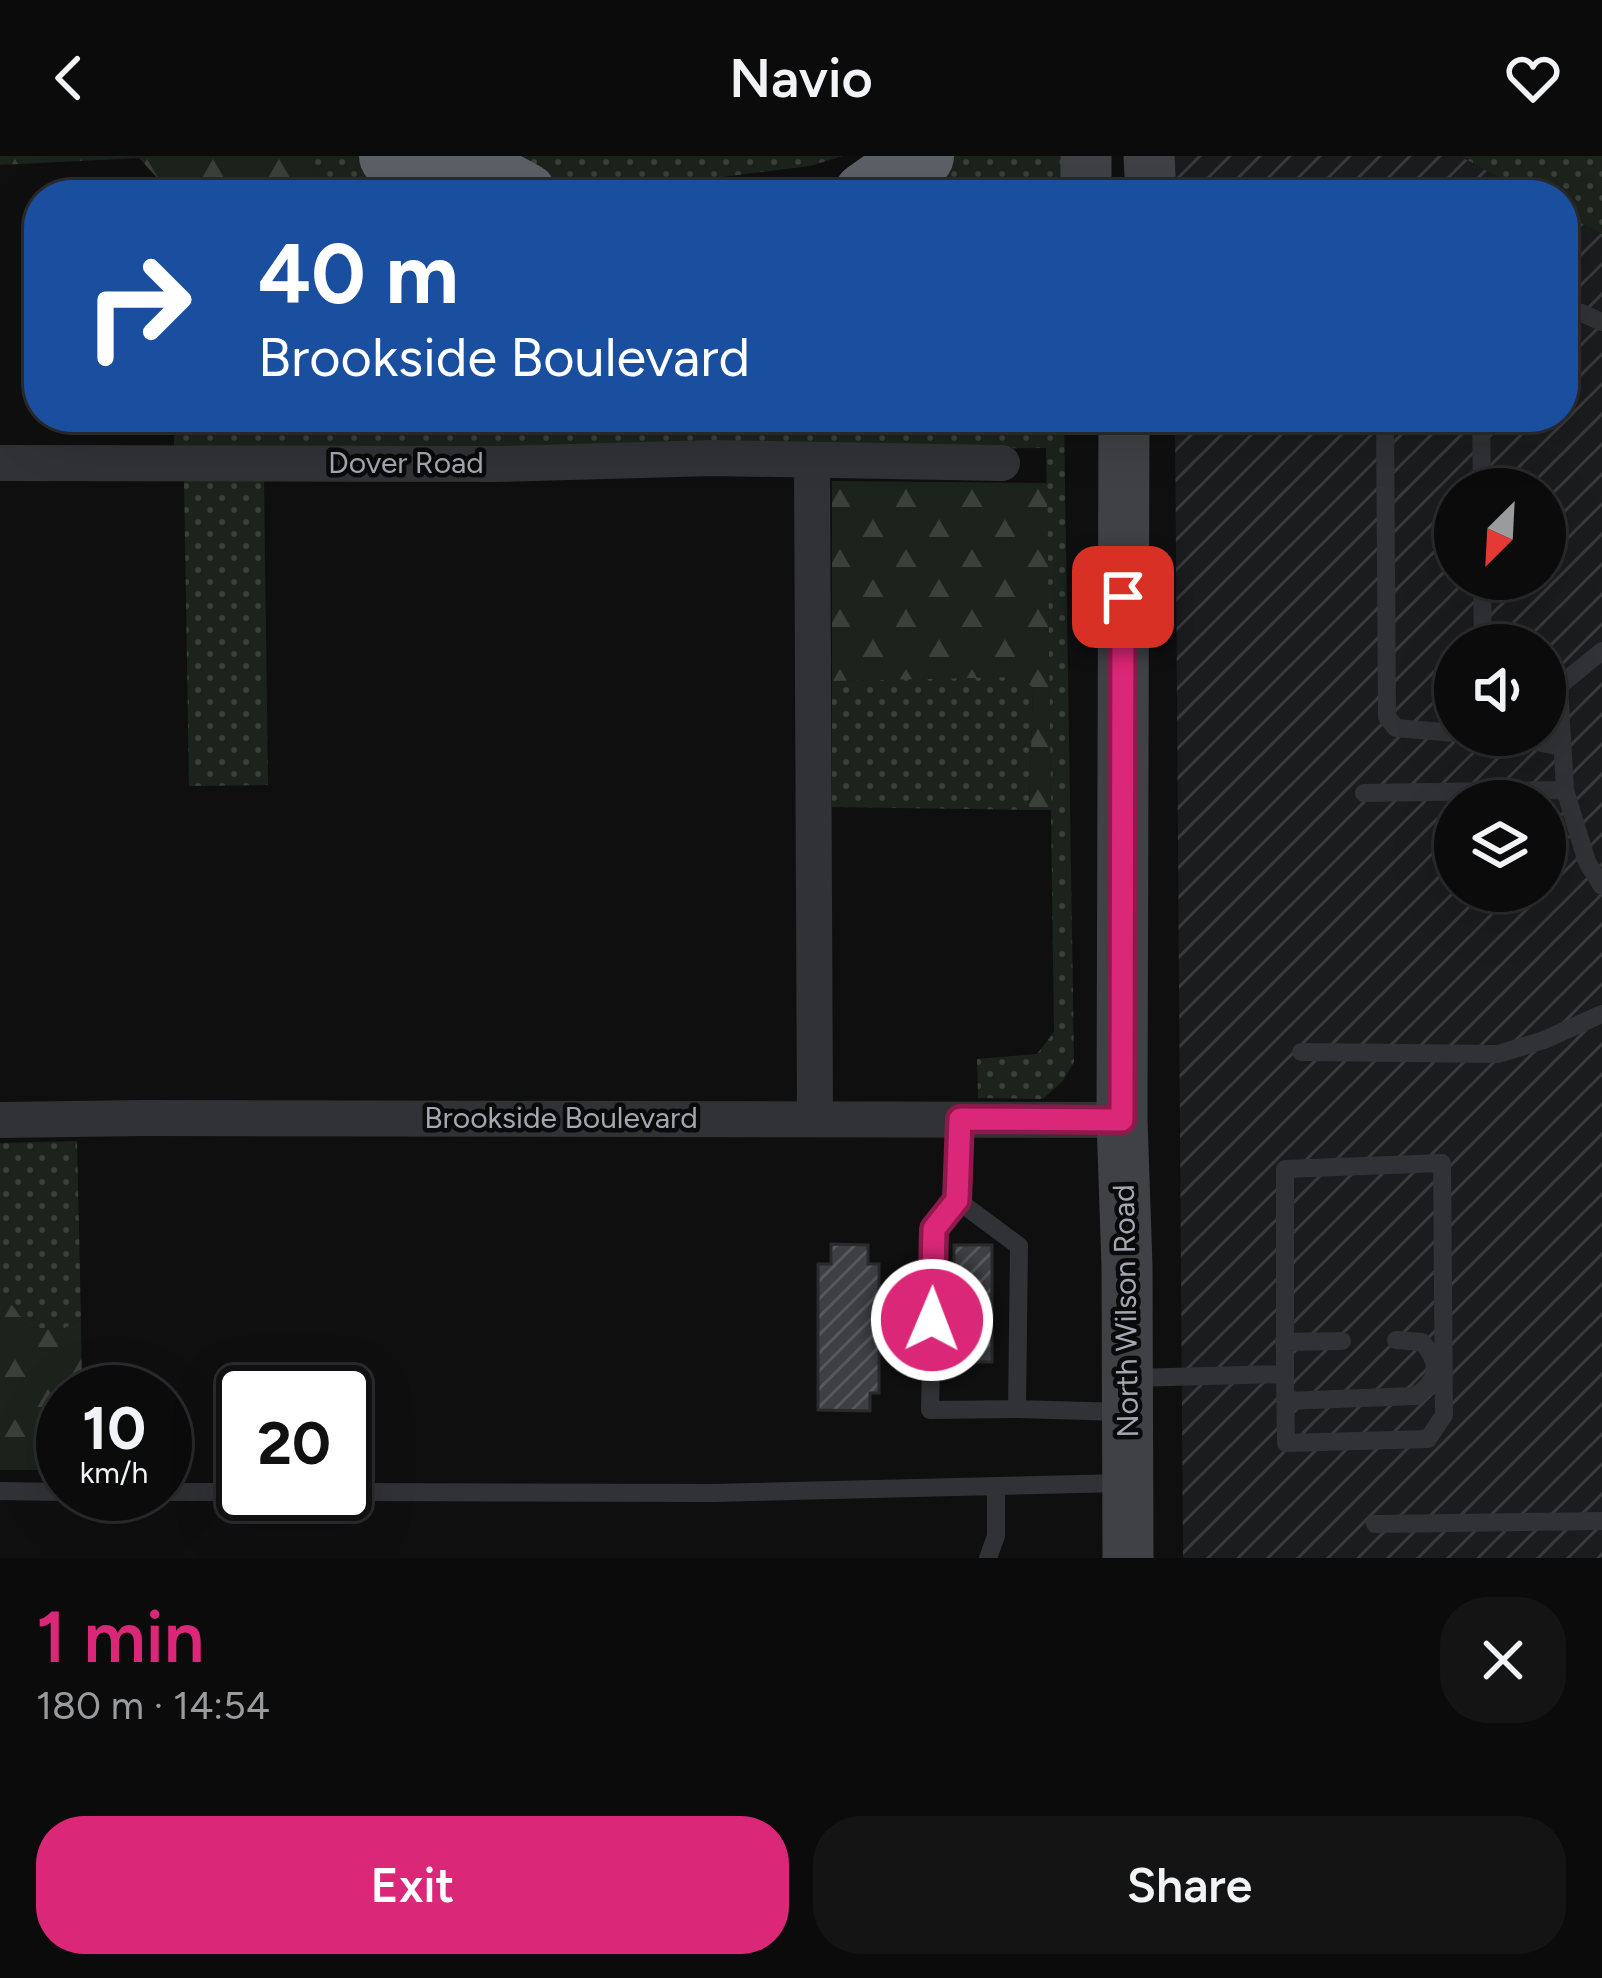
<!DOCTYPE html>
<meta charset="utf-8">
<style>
:root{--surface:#0b0b0c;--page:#141415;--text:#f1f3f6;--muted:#9a9b9d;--line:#2b2b2d;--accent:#db2777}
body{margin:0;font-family:Figtree,sans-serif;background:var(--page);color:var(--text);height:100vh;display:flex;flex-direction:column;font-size:45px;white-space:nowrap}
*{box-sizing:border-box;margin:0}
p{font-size:39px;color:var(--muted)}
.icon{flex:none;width:66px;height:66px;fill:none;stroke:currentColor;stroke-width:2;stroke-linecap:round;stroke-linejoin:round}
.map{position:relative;height:1402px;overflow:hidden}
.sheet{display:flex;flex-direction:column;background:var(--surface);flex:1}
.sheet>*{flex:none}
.top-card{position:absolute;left:24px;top:24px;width:1554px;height:252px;border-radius:48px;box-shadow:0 12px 48px #0002,0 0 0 3px var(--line);background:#1a4fa0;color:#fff;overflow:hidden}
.needle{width:78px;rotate:204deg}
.tools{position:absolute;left:1434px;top:312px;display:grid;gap:24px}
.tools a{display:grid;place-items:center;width:132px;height:132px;border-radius:50%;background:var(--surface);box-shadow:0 12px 48px #0002,0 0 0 3px var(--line);font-size:60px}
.speed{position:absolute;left:36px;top:1209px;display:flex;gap:24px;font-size:60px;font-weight:700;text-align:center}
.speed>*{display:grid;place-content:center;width:156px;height:156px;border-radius:50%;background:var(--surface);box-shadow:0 12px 48px #0002,0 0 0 3px var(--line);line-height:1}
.speed small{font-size:30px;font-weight:400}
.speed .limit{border:6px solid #111;border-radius:18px;background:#fff;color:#111}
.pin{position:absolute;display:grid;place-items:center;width:102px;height:102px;color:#fff;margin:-51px;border-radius:24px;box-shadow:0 6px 18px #0006}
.me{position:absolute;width:132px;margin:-66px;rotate:1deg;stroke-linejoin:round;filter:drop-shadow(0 0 9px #0008)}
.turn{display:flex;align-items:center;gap:42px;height:252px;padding:0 36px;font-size:54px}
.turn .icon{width:156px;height:156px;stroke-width:2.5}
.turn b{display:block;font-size:84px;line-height:102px}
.round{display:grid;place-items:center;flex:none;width:126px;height:126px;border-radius:48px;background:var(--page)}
.summary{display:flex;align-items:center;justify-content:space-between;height:204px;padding:0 36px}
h1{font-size:72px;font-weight:600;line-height:90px;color:var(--accent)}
.action{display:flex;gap:24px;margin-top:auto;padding:24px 36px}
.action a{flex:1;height:138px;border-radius:48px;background:var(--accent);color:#fff;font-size:48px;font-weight:600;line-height:138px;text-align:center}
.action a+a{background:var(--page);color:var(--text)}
header{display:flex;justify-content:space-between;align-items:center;height:156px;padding:0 36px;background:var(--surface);font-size:54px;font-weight:600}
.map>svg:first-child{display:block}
</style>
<header><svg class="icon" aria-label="back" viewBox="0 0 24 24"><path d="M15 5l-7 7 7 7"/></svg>Navio<svg class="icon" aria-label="heart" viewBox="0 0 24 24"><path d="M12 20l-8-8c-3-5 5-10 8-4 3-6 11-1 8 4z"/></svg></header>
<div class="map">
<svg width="1602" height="1402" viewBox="0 0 1602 1402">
<defs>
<pattern id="industrial-furrows" width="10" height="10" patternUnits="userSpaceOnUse" patternTransform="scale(3)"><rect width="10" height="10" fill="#1b1c1d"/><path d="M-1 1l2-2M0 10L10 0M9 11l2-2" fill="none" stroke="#393a3b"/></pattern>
<pattern id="grass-dots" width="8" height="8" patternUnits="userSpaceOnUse" patternTransform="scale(3)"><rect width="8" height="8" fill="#1c231c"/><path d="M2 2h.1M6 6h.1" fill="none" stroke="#3a403a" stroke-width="1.8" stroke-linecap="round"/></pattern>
<pattern id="forest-firs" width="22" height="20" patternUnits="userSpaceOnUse" patternTransform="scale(3)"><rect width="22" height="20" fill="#1c231c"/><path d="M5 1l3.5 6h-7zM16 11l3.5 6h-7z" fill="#3a403a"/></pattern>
<pattern id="building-hatch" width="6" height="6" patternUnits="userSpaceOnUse" patternTransform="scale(3)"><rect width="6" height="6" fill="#3e3f43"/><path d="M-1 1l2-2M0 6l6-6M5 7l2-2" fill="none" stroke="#57585c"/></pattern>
</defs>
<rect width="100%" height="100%" fill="#0f0f10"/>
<path fill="url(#industrial-furrows)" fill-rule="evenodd" d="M 1173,0 L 1460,0 L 1531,39 L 1174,39 Z
M 1563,57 L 1602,78 L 1602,1402 L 1183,1402 L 1175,261 L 1563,261 ZM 1455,333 L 1545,333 L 1545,423 L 1455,423 ZM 1455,489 L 1545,489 L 1545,579 L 1455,579 ZM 1455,645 L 1545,645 L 1545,735 L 1455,735 Z"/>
<path fill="url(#grass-dots)" d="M 304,0 L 359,0 L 391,39 L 338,39 Z
M 508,0 L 843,0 L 810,10 L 620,34 L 545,20 Z
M 943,0 L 1061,0 L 1062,39 L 894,39 Z
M 1460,0 L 1602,0 L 1602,78 L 1563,57 L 1563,39 L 1531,39 Z
M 174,261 L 1064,261 L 1074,906 L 1063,925 L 1043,943 L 978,942 L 977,903 L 1037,898 L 1054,876 L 1046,292 L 174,296 Z
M 264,323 L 268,629 L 189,630 L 184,324 Z
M 1021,520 L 1033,532 L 1029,654 L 832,651 L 832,525 Z
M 77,985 L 81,1164 L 61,1174 L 28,1171 L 12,1150 L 0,1157 L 0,987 Z"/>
<path fill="url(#forest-firs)" d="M 0,0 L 304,0 L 338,39 L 173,39 L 139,2 L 0,9 Z
M 832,325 L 1047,327 L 1051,654 L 1029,654 L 1033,532 L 1021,521 L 832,525 Z
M 12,1149 L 28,1171 L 61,1174 L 81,1164 L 82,1236 L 63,1236 L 63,1314 L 0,1314 L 0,1157 Z"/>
<path fill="url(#building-hatch)" stroke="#292a2c" stroke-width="3" d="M 831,1088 L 868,1089 L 868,1108 L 879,1108 L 879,1237 L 870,1237 L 870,1255 L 818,1254 L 818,1108 L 831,1108 Z
M 954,1089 L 992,1089 L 992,1206 L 954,1206 Z"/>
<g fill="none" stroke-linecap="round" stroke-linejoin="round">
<path stroke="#313235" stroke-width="18" d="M 1563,153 L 1582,157 L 1602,166
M 1385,261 L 1387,561 L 1396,572 L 1455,577
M 1481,261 L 1482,333
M 1482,423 L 1483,489
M 1502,579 L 1562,591
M 1565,634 L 1559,530 L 1602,495
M 1364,637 L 1565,634 L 1587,706 L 1602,730
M 1301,896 L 1498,898 L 1544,884 L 1602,858
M 960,963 L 957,1044 L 1019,1090 L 1017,1253 L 1123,1256
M 957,1044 L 934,1073 L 930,1254 L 1017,1253
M 1284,1186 L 1342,1185
M 1132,1222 L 1285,1218 L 1285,1013 L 1442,1007 L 1444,1259 L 1428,1283 L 1286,1287 L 1285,1218
M 1285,1245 L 1415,1240 C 1439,1225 1441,1207 1422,1186 L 1396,1184
M 0,1335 L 63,1336
M 165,1336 L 243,1336
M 345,1336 L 714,1337 L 1123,1327
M 1375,1368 L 1602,1365
M 988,1402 L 996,1380 L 996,1330"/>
<path stroke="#313235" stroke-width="36" d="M 812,304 L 815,963
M 0,307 L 497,308 L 713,302 L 1002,307
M 0,964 L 143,962 L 1122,964"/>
<path stroke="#3f4145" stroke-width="51" d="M 1086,0 L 1086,39
M 1149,0 L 1151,39
M 1124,261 L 1122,964 L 1127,1110 L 1128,1402"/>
<path stroke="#5d6066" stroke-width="66" d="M 392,0 L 429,39
M 466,0 L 496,24 L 524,39
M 866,39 L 921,0"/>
</g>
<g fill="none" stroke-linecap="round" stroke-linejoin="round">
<g stroke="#8e194d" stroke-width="30">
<path id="route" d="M 932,1164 L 934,1073 L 957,1044 L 960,963 L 1122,964 L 1123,441"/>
</g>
<use href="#route" stroke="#db2777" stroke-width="21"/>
</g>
<g text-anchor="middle" stroke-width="9" stroke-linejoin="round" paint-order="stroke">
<g font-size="30" fill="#a2a7b0" stroke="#0a0a0b">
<text x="406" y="317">Dover Road</text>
<text x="561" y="972">Brookside Boulevard</text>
<text transform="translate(1126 1155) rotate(-91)" y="10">North Wilson Road</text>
</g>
</g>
</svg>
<div class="tools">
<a><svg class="needle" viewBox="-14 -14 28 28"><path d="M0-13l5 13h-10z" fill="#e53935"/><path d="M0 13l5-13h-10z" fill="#9a9b9d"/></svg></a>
<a><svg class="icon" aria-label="sound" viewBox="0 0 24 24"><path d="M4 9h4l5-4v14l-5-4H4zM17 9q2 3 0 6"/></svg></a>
<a><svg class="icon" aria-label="layers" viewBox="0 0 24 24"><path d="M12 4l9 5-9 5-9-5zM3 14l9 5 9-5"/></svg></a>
</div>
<div class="speed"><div>10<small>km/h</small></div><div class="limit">20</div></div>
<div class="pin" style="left:1123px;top:441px;background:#d93025"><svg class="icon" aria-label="arrive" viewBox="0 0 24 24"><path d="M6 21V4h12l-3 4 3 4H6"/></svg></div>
<svg class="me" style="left:932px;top:1164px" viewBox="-20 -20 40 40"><circle r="17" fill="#db2777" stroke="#fff" stroke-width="3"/><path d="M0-11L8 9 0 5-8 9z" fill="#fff"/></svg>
<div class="top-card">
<div class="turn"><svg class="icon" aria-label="right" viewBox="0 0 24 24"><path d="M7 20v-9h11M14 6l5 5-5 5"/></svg><div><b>40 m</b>Brookside Boulevard</div></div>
</div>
</div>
<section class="sheet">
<div class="summary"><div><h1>1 min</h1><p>180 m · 14:54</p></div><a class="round"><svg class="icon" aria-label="close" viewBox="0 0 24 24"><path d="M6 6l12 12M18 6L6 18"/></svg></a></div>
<div class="action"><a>Exit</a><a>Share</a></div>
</section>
